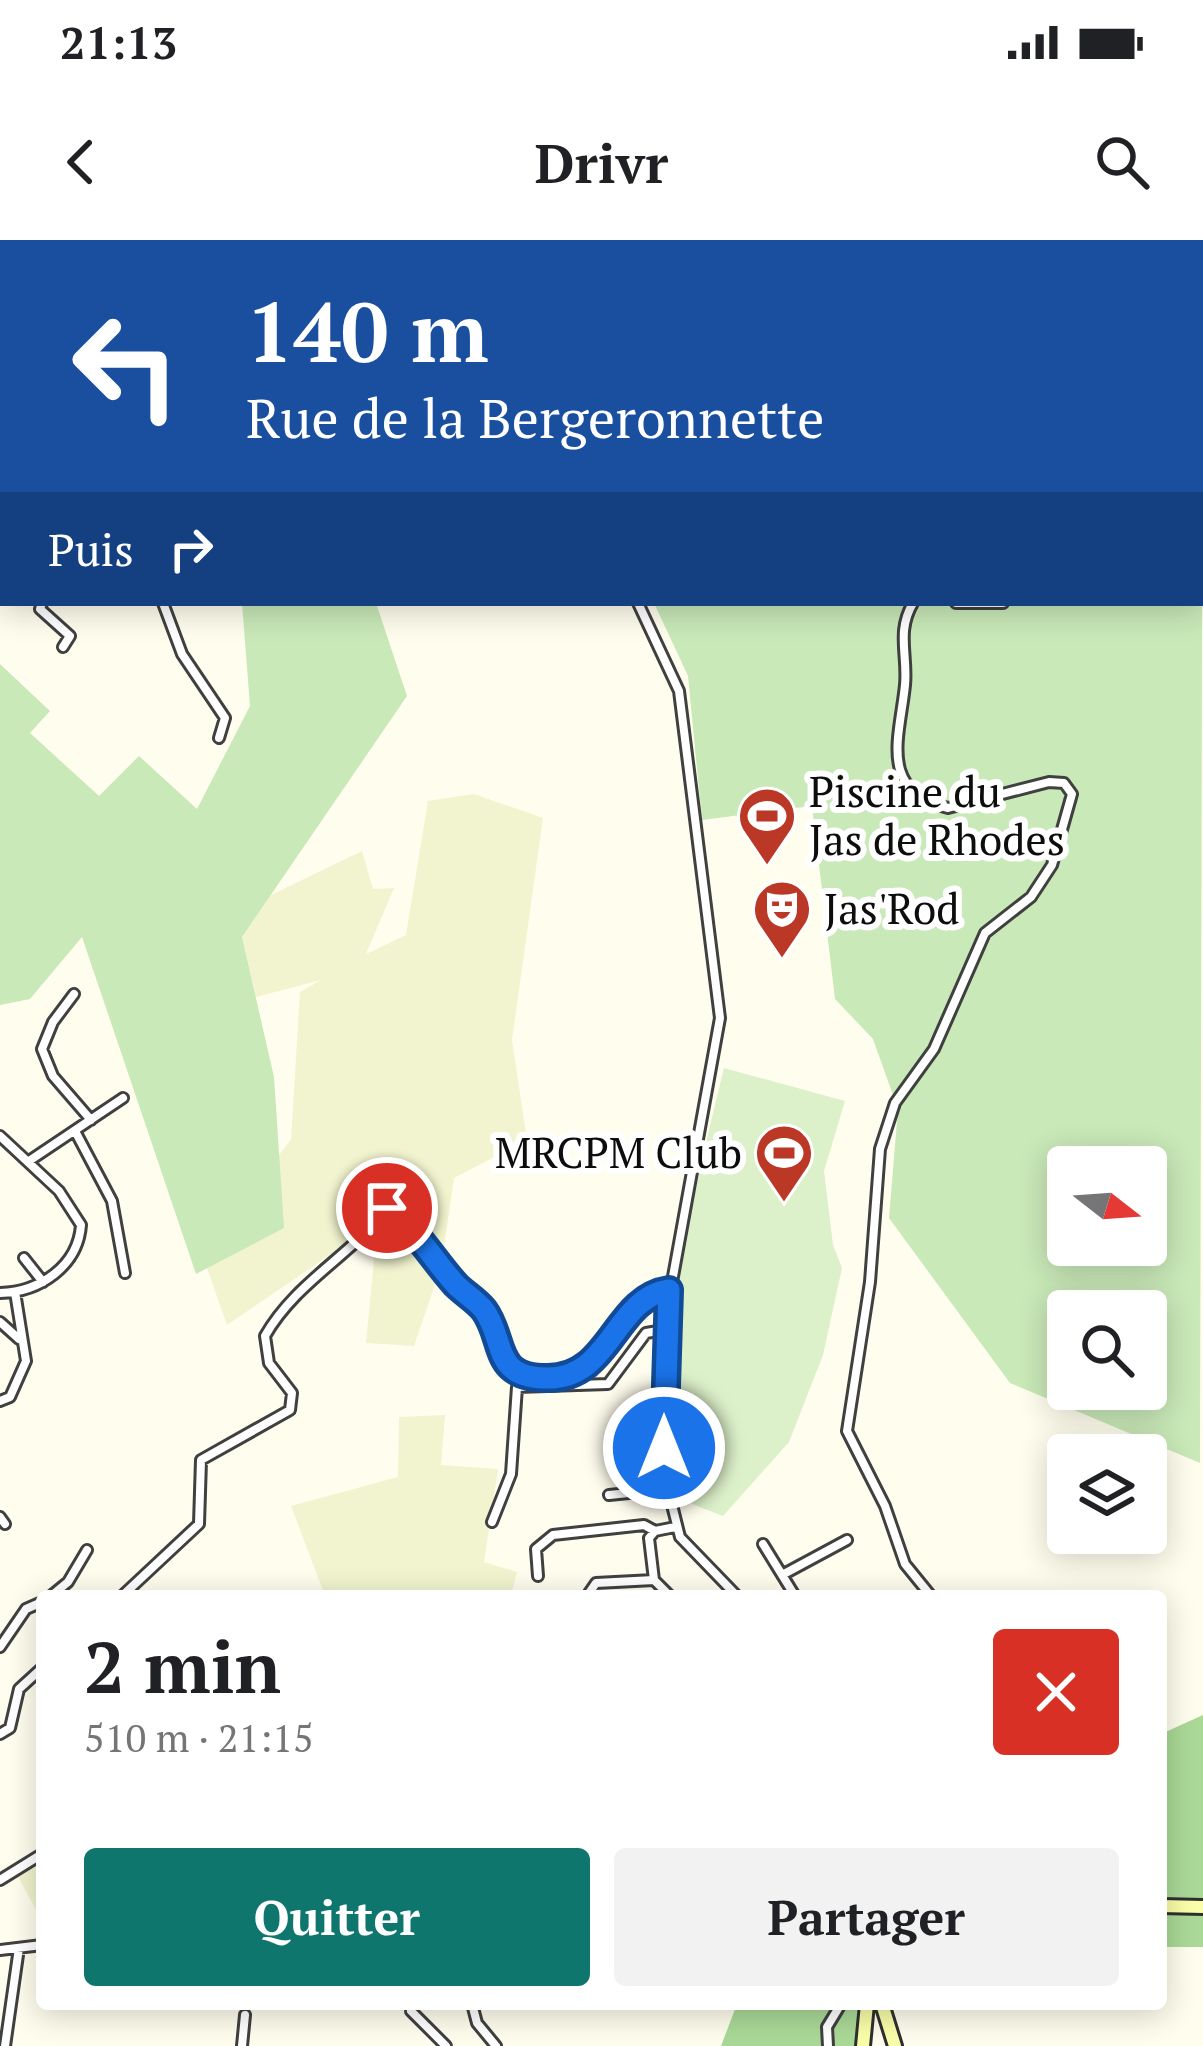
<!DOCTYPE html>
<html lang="fr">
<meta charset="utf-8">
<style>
:root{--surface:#fff;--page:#f2f2f2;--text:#202124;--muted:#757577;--accent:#0f766e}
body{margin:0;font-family:"PT Serif",serif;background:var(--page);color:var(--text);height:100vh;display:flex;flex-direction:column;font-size:45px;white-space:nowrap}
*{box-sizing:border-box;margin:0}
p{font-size:39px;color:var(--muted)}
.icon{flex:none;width:66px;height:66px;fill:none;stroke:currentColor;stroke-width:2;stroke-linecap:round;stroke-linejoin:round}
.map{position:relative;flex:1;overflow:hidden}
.side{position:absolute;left:36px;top:1350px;width:1131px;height:420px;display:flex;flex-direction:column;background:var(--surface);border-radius:12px;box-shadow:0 6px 30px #0003}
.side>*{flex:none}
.hud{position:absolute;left:0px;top:0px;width:1203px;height:366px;box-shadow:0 6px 30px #0003;background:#1a4fa0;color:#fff;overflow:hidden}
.needle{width:78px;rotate:107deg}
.fabs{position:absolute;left:1047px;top:906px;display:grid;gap:24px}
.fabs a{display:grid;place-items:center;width:120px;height:120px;border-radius:12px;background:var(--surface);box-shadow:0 6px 30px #0003;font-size:60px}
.pin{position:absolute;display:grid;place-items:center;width:102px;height:102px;color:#fff;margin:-51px;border:6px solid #fff;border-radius:50%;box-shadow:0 3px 12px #0007}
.me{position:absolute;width:132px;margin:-66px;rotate:0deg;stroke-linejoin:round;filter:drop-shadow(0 0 9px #0008)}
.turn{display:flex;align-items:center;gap:42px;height:252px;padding:0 48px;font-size:54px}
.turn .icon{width:156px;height:156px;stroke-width:2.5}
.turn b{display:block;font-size:84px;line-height:102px}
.then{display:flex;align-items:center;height:114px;padding:0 48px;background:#0003;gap:24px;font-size:45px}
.round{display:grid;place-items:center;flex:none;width:126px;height:126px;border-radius:12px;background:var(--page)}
.overview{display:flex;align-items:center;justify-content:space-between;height:204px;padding:0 48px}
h1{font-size:72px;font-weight:600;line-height:90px}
.cta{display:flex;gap:24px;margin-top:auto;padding:24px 48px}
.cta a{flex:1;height:138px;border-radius:12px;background:var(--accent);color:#fff;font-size:48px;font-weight:600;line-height:138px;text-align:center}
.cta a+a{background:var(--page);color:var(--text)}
.status{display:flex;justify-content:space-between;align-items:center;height:84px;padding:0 60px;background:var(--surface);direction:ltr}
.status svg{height:33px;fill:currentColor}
header{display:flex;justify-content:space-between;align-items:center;height:156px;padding:0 48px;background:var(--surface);font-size:54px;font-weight:600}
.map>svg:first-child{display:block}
</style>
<div class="status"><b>21:13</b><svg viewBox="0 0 49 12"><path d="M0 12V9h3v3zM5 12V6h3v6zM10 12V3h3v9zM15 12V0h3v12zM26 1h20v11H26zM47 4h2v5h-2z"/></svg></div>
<header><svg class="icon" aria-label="back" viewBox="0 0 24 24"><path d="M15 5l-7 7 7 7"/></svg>Drivr<svg class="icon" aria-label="search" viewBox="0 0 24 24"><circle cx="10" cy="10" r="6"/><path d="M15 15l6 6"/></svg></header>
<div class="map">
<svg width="1203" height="1806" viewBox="0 0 1203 1806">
<rect width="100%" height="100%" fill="#fffeee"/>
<path fill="#f1f4ce" d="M 474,554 L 543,578 L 512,800 L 527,900 L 454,938 L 441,1027 L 414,1106 L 366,1103 L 375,1009 L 340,1008 L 227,1085 L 201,1011 L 291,900 L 300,752 L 321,740 L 256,757 L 242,697 L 271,655 L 362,611 L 373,649 L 394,648 L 366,714 L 406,695 L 428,561 Z
M 445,1175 L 441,1225 L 498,1229 L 484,1322 L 517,1332 L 511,1356 L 325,1356 L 291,1266 L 398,1237 L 399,1177 Z
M 42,1622 L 42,1673 L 39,1675 L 18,1637 Z"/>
<path fill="#c9e9b8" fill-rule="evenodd" d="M 432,0 L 1203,0 L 1200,1223 L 1010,1143 L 889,978 L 898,869 L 873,799 L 835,759 L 812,566 L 702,580 L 688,436 L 654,363 L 1200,363 L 1200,3 ZM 1068,927 L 1146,927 L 1146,1005 L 1068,1005 ZM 1068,1071 L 1146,1071 L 1146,1149 L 1068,1149 Z
M 3,61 L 3,301 L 0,304 L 0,63 Z
M 242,363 L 376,363 L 407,456 L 242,697 L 274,837 L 284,988 L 196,1034 L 82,697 L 30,759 L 0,765 L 0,424 L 50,471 L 30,493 L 99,556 L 139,516 L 197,569 L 250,466 Z"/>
<path fill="#aad997" d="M 1203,1475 L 1203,1707 L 1161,1707 L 1161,1494 Z
M 737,1764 L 866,1764 L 857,1806 L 721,1806 Z"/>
<path fill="#dcf0c9" d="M 724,828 L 845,861 L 824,931 L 833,1005 L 842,1028 L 823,1115 L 789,1202 L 723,1276 C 712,1271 696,1267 686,1260 C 662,1242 662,1169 678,1146 C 653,1114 712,877 724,828 Z"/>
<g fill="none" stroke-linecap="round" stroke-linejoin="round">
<g stroke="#404040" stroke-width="14">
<path id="minor" d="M 424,0 L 426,3
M 811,0 L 812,3
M 222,3 L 224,0
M 42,363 L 40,369 L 70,396 L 63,407
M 163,363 L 182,414 L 225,478 L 219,498
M 638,363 L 679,451 L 720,778 L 664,1086 L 668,1249 L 680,1297 L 737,1356
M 913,363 C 896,392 908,415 905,445 C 900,496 877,551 948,568 L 1049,542 L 1064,543 L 1072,554 L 1052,625 L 1031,657 L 985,693 L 934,809 L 895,863 L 880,909 L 870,1042 L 847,1191 L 885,1266 L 905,1324 L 931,1356
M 956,363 L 1003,363
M 74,754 L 53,782 L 42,809 L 53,836 L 91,880
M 75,891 L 112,961 L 125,1033
M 0,896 L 59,951 L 81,985 C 78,1026 40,1052 0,1053
M 29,921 L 123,858
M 24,1018 L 43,1042
M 0,1082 L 19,1099
M 0,1161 L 10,1157 L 26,1121 L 15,1052
M 618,1197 L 625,1178 L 664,1172
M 609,1255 L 668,1249
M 0,1277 L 5,1284
M 492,1282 L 511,1234 L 517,1147 L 608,1144 L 646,1093 L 664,1090
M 763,1304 L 795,1356
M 782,1335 L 847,1300
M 538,1336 L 536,1309 L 553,1295 L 644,1285 L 655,1291
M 51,1356 L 68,1342 L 87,1310
M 122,1356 L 199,1284 L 201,1220 L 290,1170 L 292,1153 L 269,1123 L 265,1096 C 295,1043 350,1016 387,969 C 414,986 435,1021 456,1045 C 465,1054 476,1060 484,1070 C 506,1100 490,1138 547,1139 C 611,1139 614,1057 669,1050
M 587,1356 L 596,1343 L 654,1340
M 670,1356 L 654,1340 L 649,1298 L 655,1291 L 675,1287
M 0,1407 L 26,1369 L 42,1362
M 0,1494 L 10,1488 L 19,1449 L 42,1428
M 0,1640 L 42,1614
M 0,1710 L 42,1705
M 472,1764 L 477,1783 L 496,1806
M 411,1771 L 446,1806
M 5,1806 L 19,1708
M 242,1806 L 245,1775
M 828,1806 L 827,1787 L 841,1764"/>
</g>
<g stroke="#2f2f2f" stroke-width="18">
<path id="secondary" d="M 1161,1666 L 1203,1667
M 882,1764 L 895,1806
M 863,1806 L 867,1764"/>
</g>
<use href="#minor" stroke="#fff" stroke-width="8"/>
<use href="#secondary" stroke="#f9fea9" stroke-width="12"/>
</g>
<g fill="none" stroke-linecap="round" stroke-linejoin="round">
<g stroke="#114b97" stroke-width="30">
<path id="route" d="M 387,968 C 414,986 434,1021 456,1045 C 465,1054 476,1060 484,1070 C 506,1100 491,1138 547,1138 C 611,1139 614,1058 669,1050 L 664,1208"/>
</g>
<use href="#route" stroke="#1a73e8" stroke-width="21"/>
</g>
<defs>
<g id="stadium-pin" transform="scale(3)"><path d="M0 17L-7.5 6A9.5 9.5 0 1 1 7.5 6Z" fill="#bb3827" stroke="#fff"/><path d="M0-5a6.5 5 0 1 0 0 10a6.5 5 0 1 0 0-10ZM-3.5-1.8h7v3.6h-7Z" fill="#fff"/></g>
<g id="theatre-pin" transform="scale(3)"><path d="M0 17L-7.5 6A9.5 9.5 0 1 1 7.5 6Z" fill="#bb3827" stroke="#fff"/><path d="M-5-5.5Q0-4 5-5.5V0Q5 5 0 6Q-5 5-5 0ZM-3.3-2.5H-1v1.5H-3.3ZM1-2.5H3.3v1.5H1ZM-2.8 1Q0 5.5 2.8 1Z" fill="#fff"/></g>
</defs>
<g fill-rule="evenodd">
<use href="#stadium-pin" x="767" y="576"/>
<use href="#theatre-pin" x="782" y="669"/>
<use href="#stadium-pin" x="784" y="913"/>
</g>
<g text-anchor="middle" stroke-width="12" stroke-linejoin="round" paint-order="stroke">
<g font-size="42" fill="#0d0d0d" stroke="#fff" text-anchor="start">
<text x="809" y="567">Piscine du<tspan x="809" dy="48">Jas de Rhodes</tspan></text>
<text x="824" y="684">Jas'Rod</text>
<text x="742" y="928" text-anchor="end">MRCPM Club</text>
</g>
</g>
</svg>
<div class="fabs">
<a><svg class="needle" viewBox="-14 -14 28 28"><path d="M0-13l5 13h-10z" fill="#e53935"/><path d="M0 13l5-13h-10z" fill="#757577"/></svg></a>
<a><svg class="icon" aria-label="search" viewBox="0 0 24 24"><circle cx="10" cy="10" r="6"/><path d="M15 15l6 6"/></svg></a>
<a><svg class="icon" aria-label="layers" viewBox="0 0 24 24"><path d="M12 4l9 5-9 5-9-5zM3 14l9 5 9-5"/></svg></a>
</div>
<div class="pin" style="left:387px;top:968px;background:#d93025"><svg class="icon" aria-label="arrive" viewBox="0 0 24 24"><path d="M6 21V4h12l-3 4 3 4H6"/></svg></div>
<svg class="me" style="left:664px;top:1208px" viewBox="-20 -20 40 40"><circle r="17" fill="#1a73e8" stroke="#fff" stroke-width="3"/><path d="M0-11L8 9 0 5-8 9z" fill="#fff"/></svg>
<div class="hud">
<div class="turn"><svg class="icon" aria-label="left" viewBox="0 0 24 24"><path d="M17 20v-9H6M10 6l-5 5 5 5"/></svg><div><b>140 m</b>Rue de la Bergeronnette</div></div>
<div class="then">Puis<svg class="icon" aria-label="right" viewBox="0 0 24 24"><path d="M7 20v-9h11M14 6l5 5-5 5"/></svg></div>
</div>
<section class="side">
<div class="overview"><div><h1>2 min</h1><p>510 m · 21:15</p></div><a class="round" style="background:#d93025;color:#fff"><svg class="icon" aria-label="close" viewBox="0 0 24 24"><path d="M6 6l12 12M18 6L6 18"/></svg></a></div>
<div class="cta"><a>Quitter</a><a>Partager</a></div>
</section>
</div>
